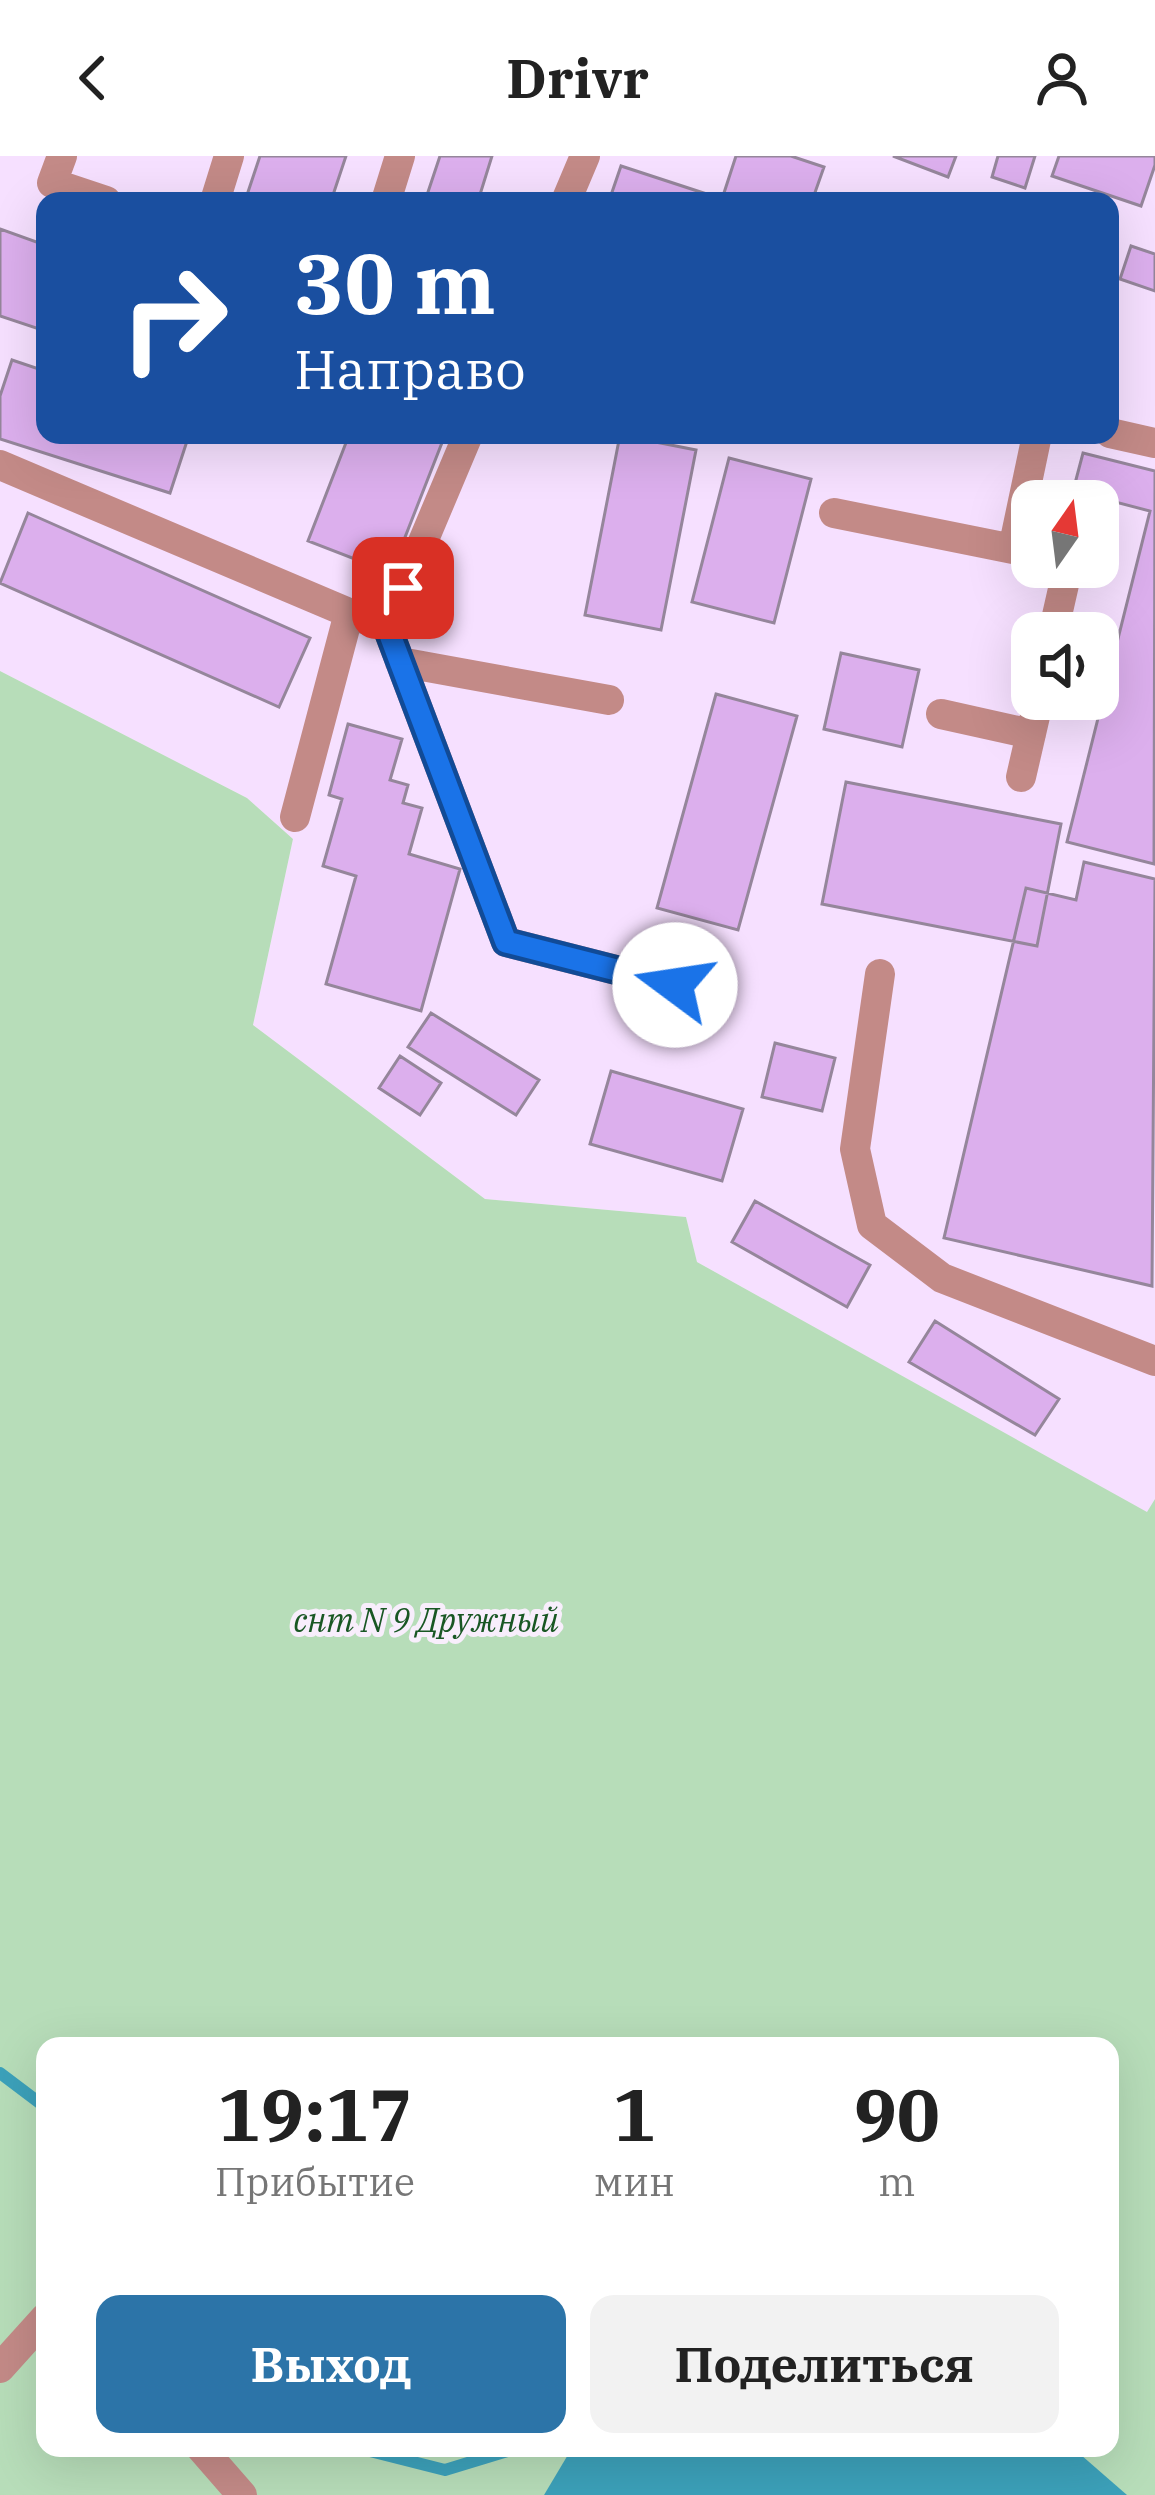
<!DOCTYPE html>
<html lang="ru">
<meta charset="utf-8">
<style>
:root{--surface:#fff;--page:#f2f2f2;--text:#222;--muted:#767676;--accent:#2c74a8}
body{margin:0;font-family:"IBM Plex Serif",serif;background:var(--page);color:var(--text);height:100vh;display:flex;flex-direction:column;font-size:45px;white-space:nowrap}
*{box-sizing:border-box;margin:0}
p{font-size:39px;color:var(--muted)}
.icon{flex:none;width:66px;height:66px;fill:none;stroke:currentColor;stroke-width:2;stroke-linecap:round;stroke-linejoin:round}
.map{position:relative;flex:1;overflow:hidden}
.panel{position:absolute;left:36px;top:1881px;width:1083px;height:420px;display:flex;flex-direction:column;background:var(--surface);border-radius:24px;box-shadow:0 12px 48px #0002}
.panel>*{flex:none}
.guide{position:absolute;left:36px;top:36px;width:1083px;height:252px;border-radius:24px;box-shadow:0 12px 48px #0002;background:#1a4fa0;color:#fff;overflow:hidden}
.needle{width:78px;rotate:14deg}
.fabs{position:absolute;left:1011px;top:324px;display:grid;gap:24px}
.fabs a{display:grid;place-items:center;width:108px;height:108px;border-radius:24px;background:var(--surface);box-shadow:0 12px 48px #0002;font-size:60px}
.pin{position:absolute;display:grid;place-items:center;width:102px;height:102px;color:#fff;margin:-51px;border-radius:24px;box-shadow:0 6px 18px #0006}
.me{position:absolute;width:132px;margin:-66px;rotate:284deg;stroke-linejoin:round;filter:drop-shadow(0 0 9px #0008)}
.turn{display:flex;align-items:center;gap:42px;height:252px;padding:0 60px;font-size:54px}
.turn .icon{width:156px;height:156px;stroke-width:2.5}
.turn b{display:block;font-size:84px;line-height:102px}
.eta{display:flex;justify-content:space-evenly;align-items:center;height:204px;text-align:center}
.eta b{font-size:72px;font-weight:800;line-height:84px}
.cta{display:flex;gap:24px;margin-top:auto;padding:24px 60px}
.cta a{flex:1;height:138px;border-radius:24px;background:var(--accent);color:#fff;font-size:48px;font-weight:800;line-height:138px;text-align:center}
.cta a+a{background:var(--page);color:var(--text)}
header{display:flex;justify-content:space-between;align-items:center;height:156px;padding:0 60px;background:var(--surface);font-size:54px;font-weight:800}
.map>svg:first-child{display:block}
</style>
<header><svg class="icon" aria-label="back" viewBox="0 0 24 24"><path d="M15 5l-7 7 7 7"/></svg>Drivr<svg class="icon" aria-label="person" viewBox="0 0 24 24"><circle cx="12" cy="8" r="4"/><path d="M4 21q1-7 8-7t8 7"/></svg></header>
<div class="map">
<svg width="1155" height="2339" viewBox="0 0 1155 2339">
<rect width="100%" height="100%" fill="#f8eefc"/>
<path fill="#f6e0ff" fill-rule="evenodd" d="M 0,0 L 1155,0 L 1155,1343 L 1148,1357 L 697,1106 L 686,1061 L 485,1043 L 253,869 L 293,683 L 247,642 L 0,515 ZM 45,45 L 1110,45 L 1110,279 L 45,279 ZM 1032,345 L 1098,345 L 1098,411 L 1032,411 ZM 1032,477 L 1098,477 L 1098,543 L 1032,543 Z"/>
<path fill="#b7ddb9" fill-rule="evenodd" d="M 0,515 L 247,642 L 293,683 L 253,869 L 485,1043 L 686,1061 L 697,1106 L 1147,1356 L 1155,1343 L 1155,2339 L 0,2339 ZM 45,1890 L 1110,1890 L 1110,2292 L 45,2292 Z"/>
<path fill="#3ca1ba" d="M 572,2292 L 1073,2292 L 1127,2339 L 544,2339 Z"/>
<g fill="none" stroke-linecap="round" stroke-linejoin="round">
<path stroke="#3ca1ba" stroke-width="12" d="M 0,1917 L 45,1951
M 358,2292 L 445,2314 L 517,2292"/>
</g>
<path fill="#dcafed" stroke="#95869b" stroke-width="3" d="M 260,0 L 346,0 L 331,45 L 245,45 Z
M 440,0 L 492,0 L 478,45 L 425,45 Z
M 736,0 L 791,0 L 824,11 L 812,45 L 609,45 L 621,10 L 722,43 Z
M 893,0 L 956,0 L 948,21 Z
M 998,0 L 1035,0 L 1025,32 L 992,21 Z
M 1059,0 L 1155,0 L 1155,9 L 1141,50 L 1052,20 Z
M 0,73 L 45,89 L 45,175 L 0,160 Z
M 1131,90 L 1155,98 L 1155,135 L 1120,123 Z
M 12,204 L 45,215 L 45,279 L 189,279 L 170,337 L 0,283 L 0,240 Z
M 349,279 L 445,279 L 391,417 L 308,385 Z
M 620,279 L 696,294 L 661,474 L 585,459 Z
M 1083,297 L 1155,315 L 1154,708 L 1067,686 L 1150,355 L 1073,335 Z
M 729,302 L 811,323 L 774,467 L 692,446 Z
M 28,357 L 310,482 L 279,551 L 0,427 Z
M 841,497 L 919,514 L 902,591 L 824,573 Z
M 716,538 L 797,560 L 738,774 L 657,752 Z
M 348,568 L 402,583 L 390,624 L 408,629 L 403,647 L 422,652 L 409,698 L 460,713 L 421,855 L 326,828 L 356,720 L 323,710 L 342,643 L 329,639 Z
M 846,626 L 1061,668 L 1037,790 L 822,748 Z
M 1084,706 L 1155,723 L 1152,1130 L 944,1082 L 1026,732 L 1076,744 Z
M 431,857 L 539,924 L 516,959 L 408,891 Z
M 775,887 L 835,902 L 822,955 L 762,941 Z
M 400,900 L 441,927 L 420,959 L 379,932 Z
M 611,915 L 743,953 L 722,1025 L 590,988 Z
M 755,1045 L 870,1109 L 847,1151 L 732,1086 Z
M 935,1165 L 1059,1243 L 1035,1279 L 909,1206 Z"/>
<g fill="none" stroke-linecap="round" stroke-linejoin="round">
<path stroke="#c38a87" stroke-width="30" d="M 62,0 L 52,27 L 106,45
M 215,45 L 229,0
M 386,45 L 400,0
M 566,45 L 585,0
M 1110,277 L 1155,287
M 468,279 L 387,471 L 506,786 L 675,829
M 0,309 L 349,457
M 834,357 L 1013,393 L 1037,279
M 1053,477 L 1068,411
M 400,506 L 609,544
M 941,558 L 1031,578
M 1021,621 L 1039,543
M 295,661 L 349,457 L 364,463
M 880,818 L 855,993 L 872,1069 L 942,1122 L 1155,1205
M 0,2212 L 45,2162
M 201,2292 L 242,2339"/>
</g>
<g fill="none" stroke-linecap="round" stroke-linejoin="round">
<g stroke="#114b97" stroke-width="30">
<path id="route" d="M 403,432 L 387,471 L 506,786 L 675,829"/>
</g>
<use href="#route" stroke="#1a73e8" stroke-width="21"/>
</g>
<g text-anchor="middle" stroke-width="10" stroke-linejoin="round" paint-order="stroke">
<g font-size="33" font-style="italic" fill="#195724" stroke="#f8eefc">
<text x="426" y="1476">снт N 9 Дружный</text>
</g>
</g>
</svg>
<div class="fabs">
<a><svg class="needle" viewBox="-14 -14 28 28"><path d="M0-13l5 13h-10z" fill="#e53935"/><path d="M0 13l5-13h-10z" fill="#767676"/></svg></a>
<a><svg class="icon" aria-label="sound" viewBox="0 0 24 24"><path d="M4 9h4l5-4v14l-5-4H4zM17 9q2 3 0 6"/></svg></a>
</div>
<div class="pin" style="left:403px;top:432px;background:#d93025"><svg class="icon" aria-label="arrive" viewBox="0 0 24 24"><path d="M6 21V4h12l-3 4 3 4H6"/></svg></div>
<svg class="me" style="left:675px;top:829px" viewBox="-20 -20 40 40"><circle r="19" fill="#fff"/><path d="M0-13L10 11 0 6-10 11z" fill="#1a73e8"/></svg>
<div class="guide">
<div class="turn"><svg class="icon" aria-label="right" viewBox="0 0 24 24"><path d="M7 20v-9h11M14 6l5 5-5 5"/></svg><div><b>30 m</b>Направо</div></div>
</div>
<section class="panel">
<div class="eta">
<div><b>19:17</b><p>Прибытие</p></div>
<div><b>1</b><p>мин</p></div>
<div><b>90</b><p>m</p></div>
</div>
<div class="cta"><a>Выход</a><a>Поделиться</a></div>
</section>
</div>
